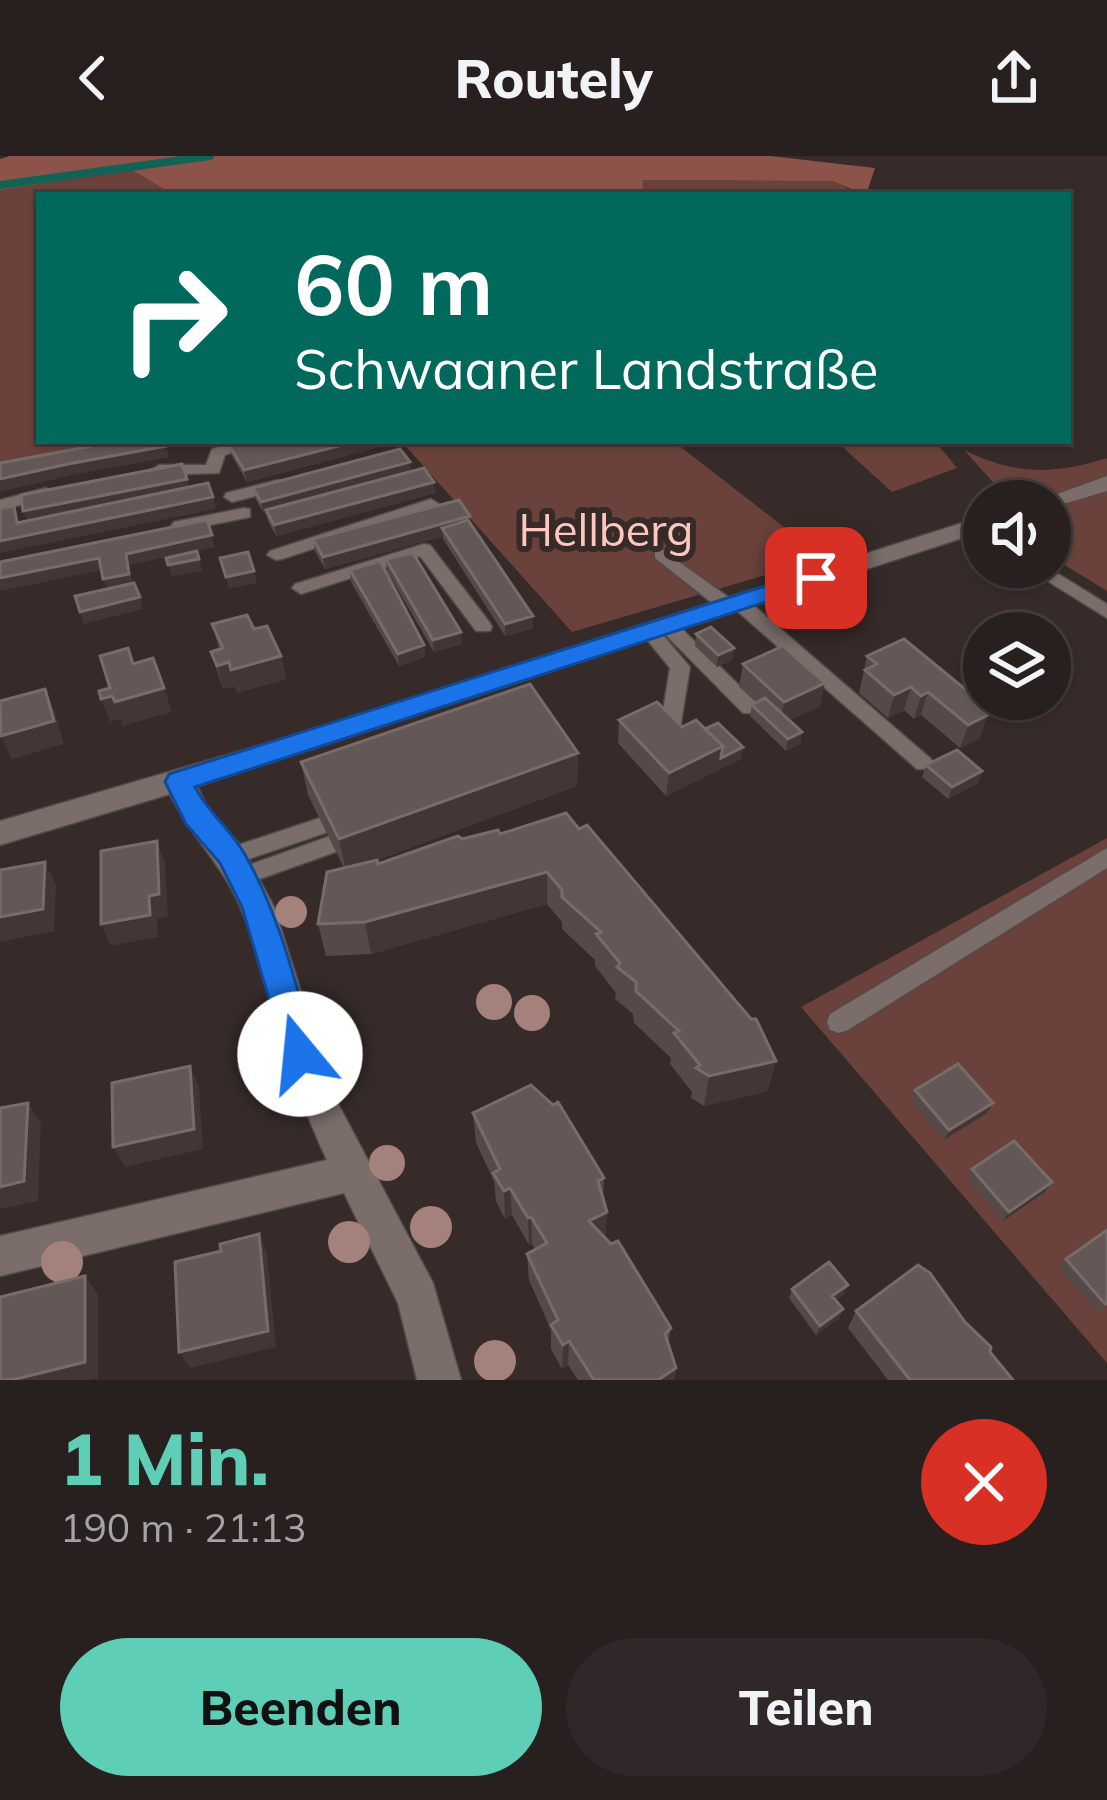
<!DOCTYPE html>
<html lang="de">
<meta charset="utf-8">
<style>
:root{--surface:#28201f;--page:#302828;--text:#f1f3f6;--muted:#a5a3a4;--line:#443e3d;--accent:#5eceb7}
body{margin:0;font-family:Mulish,sans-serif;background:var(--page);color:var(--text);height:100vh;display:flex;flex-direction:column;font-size:45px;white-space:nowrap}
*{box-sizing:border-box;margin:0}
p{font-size:39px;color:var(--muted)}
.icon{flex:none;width:66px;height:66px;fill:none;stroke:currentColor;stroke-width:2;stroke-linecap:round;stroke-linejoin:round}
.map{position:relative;height:1224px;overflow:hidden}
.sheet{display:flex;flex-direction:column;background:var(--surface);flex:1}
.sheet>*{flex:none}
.banner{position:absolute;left:36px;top:36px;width:1035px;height:252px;border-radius:0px;box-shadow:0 3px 9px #0004,0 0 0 3px var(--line);background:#00695c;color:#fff;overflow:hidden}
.tools{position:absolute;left:963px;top:324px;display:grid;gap:24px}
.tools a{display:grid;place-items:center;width:108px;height:108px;border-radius:50%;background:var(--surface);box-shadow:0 3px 9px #0004,0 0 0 3px var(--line);font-size:60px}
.pin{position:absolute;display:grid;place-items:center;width:102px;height:102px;color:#fff;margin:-51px;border-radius:24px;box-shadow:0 6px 18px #0006}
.me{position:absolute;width:132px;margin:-66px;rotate:343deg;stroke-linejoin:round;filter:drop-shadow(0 0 9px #0008)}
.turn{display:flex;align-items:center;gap:42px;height:252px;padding:0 60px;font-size:54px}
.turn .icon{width:156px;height:156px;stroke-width:2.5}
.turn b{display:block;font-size:84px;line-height:102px}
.round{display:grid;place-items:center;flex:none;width:126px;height:126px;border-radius:63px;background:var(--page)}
.overview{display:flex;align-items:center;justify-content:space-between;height:204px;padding:0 60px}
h1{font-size:72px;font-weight:800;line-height:90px;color:var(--accent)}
.action{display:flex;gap:24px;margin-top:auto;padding:24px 60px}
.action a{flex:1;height:138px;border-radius:72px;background:var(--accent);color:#111;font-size:48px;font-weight:800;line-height:138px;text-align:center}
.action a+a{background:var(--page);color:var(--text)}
header{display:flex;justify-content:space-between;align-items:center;height:156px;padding:0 60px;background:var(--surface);font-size:54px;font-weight:800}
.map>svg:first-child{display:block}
</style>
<header><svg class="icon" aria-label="back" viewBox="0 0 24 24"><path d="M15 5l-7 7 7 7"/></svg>Routely<svg class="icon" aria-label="share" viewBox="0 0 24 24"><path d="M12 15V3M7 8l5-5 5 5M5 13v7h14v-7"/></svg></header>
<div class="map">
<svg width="1107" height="1224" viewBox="0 0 1107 1224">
<rect width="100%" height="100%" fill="#362b29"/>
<path fill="#6b423b" d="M 133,14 L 174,39 L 39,39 L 39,285 L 121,285 L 0,307 L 0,34 Z
M 641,24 L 832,25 L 863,39 L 644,39 Z
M 401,285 L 673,285 L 824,402 L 572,476 Z
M 836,285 L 935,285 L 957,312 L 892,336 Z
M 964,294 C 1014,319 1054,319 1107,302 L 1107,435 L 1050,400 L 1050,345 L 1010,345 Z
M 1107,682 L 1107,1207 L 801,851 Z"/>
<path fill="#8b534a" d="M 10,0 L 770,0 L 875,12 L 866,39 L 832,25 L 642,24 L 644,39 L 174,39 L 132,14 L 0,34 L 0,3 Z"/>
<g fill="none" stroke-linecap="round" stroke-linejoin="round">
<path stroke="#116355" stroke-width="8" d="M 0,29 L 210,0"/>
<g stroke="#534948" stroke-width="3">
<path id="lane" d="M 239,285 L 264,285 L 225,299 L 219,317 L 159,319 L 151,314 L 159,309 L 206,309 L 212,293 Z
M 278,324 L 286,329 L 284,333 L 232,346 L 224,341 L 226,337 Z
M 46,332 L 54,337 L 52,341 L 0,354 L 0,344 Z
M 431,343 L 439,348 L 437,352 L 282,403 L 276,404 L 267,399 L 270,395 Z
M 244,352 L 250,353 L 250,361 L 180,375 L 171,370 L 174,366 Z
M 424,388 L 430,389 L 490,467 L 492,471 L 490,475 L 476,475 L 420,400 L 301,438 L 292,432 L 295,428 Z
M 661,393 L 731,443 L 745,442 L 931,603 L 934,608 L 931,613 L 917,613 L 735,453 L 721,454 L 655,402 L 655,394 Z
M 1025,411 L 1047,411 L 1107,448 L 1107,462 Z
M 667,463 L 674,465 L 757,547 L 760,552 L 757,557 L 743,557 L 660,473 L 658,469 Z
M 649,469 L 656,471 L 690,511 L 680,573 L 670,580 L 660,573 L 670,512 L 640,475 Z
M 323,661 L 331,663 L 334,669 L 331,675 L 231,709 L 223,706 L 220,700 L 223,694 Z
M 333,679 L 341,682 L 344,688 L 341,694 L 243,729 L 235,726 L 232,720 L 235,714 Z
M 1107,692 L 1107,712 L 848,874 L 839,877 L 830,874 L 827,866 L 830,858 Z"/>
</g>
<g stroke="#534948" stroke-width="3">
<path id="street" d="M 1107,320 L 1107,335 L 1050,352 L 1050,345 L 1038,345 Z
M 984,360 L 984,375 L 197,630 L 208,653 L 242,691 L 274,751 L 335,942 L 433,1127 L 461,1224 L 417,1224 L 398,1147 L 344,1037 L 0,1120 L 0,1080 L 327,1004 C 285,918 275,831 239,748 C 221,707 189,678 170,638 L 0,689 L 0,665 L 306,576 Z"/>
</g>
<use href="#lane" fill="#7a6d6a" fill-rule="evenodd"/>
<use href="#street" fill="#7a6d6a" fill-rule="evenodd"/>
</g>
<g fill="#a4817a">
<circle cx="291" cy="756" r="16"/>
<circle cx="494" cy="846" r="18"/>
<circle cx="532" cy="857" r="18"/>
<circle cx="330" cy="891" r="18"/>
<circle cx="274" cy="896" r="18"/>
<circle cx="387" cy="1007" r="18"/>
<circle cx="431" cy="1071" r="21"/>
<circle cx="349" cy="1086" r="21"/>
<circle cx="62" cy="1106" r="21"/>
<circle cx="495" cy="1205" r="21"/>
</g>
<path fill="#554a48" d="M 390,288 L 247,326 L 232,300 L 229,289 Z
M 410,306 L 411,315 L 435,337 L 276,380 L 268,365 L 266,357 L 264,357 L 256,344 L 253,332 Z
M 471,369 L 533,460 L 533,472 L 505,480 L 443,383 L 443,380 L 325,413 L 315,395 L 313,383 Z
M 386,403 L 462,488 L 434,496 L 387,415 Z
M 350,414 L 424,489 L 425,501 L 399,510 L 351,426 Z
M 212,468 L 254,473 L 281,500 L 286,523 L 237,537 L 235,530 L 223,533 L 211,496 L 219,493 Z
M 696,478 L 734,492 L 732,504 L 717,511 L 695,490 Z
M 867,500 L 980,553 L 988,559 L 979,583 L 960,592 L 921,559 L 914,563 L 904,554 L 888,562 L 859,537 Z
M 743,508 L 820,550 L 790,564 L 802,576 L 800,588 L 786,595 L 750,560 L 752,549 L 756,546 L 739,531 Z
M 619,564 L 705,573 L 743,591 L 741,603 L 666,640 L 618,587 Z
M 578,597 L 577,630 L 377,704 L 378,708 L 462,683 L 500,678 L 566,657 L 768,935 L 704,950 L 691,942 L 692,936 L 670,908 L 671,902 L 634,867 L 633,858 L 615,843 L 616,837 L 595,810 L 595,804 L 562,773 L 562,766 L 547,748 L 371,798 L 326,800 L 318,768 L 344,712 L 308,639 L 301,606 Z
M 926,609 L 982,615 L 978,627 L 948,643 L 922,621 Z
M 915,934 L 987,957 L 944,984 L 910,944 Z
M 473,957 L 604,1022 L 603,1042 L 607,1056 L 605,1082 L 671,1172 L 668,1188 L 676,1212 L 674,1224 L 578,1224 L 568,1209 L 562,1213 L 551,1193 L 551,1174 L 529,1124 L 527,1098 L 535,1094 L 532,1088 L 529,1089 L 512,1059 L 505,1063 L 496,1045 L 494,1025 L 476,987 Z
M 972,1013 L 1045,1036 L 1003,1065 L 967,1023 Z
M 1066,1103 L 1107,1150 L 1098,1157 L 1059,1112 Z
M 848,1129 L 844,1138 L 836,1144 L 843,1153 L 839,1162 L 816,1179 L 789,1142 L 792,1133 Z
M 856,1155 L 965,1166 L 1013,1224 L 888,1224 L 848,1172 Z"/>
<path fill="#433735" d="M 208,285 L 231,285 L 210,291 Z
M 358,285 L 390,285 L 390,288 L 247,326 L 244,314 Z
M 166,290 L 169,301 L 72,319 L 0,336 L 0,323 L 68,308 Z
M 410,306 L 411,318 L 264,357 L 261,346 Z
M 187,323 L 190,334 L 28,367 L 23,355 Z
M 434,326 L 435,337 L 276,380 L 274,369 Z
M 213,341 L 216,353 L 0,397 L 0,385 Z
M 470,360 L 471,372 L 442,372 L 443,380 L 325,413 L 323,401 Z
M 212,379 L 214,391 L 129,409 L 133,429 L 107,435 L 103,423 L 126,398 Z
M 99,402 L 103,414 L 0,435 L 0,422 Z
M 199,403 L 202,415 L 172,421 L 168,409 Z
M 254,415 L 257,427 L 229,433 L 226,421 Z
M 140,441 L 143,453 L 84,468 L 80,456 Z
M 533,460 L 533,472 L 505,480 L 505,468 Z
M 461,476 L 462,488 L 434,496 L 433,484 Z
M 424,489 L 425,501 L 399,510 L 398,498 Z
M 734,492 L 732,504 L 717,511 L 718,499 Z
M 281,500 L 286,523 L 237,537 L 231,514 Z
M 229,506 L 235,530 L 223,533 L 217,510 Z
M 825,527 L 820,550 L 780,569 L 784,546 Z
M 911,531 L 904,554 L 888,562 L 894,539 Z
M 164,532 L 172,556 L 123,570 L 115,546 Z
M 45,533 L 55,556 L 64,588 L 12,603 L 1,580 Z
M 928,536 L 921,559 L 914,563 L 921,540 Z
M 112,540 L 121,563 L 110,566 L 101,543 Z
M 982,547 L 975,566 L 988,559 L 979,583 L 960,592 L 976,549 Z
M 802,576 L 800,588 L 786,595 L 788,583 Z
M 723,590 L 743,591 L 741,603 L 666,640 L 669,617 Z
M 578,597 L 577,630 L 346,716 L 339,683 Z
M 982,615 L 978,627 L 948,643 L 952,631 Z
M 157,685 L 165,708 L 168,761 L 157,763 L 158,781 L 111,790 L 101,768 L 149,740 Z
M 45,706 L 56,729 L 54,775 L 0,786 L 0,761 Z
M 547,716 L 547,748 L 371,798 L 365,766 Z
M 776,905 L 768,935 L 704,950 L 709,920 Z
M 190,910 L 199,931 L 203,993 L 125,1011 L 113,991 Z
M 28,947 L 41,967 L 38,1045 L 0,1053 L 0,1031 Z
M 993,947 L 987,957 L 944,984 L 949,974 Z
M 1052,1026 L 1045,1036 L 1003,1065 L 1009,1056 Z
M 510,1032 L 512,1059 L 505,1063 L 504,1035 Z
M 607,1056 L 605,1083 L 589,1065 Z
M 531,1061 L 532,1088 L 529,1089 L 528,1062 Z
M 259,1078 L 267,1097 L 276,1191 L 190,1212 L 179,1196 Z
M 85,1120 L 98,1138 L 98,1222 L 90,1224 L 12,1224 Z
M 848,1129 L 844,1138 L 829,1149 L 832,1140 Z
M 843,1153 L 839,1162 L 816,1179 L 820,1170 Z
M 569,1185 L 568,1209 L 562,1213 L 563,1189 Z
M 676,1212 L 674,1224 L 658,1224 Z"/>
<path fill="#645857" stroke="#776c6a" stroke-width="3" d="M 119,285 L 164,285 L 166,290 L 68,308 L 0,323 L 0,307 Z
M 244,285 L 358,285 L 244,314 L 229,289 Z
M 400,293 L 410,306 L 261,346 L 253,332 Z
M 182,308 L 187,323 L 23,355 L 21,339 Z
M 424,312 L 434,326 L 274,369 L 266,354 Z
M 208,327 L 213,341 L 0,385 L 0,353 L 14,350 L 17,367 Z
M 459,344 L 470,360 L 323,401 L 313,383 Z
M 207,364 L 212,379 L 126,398 L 129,418 L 103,423 L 99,402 L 0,422 L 0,406 Z
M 468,364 L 533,460 L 505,468 L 442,372 Z
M 197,395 L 199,403 L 168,409 L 166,402 Z
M 248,396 L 254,415 L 226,421 L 220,402 Z
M 413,397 L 461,476 L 433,484 L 386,403 Z
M 380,405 L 424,489 L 398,498 L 350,414 Z
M 134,427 L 140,441 L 80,456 L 75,440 Z
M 247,459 L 254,473 L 267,470 L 281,500 L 231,514 L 229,506 L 217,510 L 211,496 L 223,492 L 212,468 Z
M 711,471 L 734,492 L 718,499 L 696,478 Z
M 904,483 L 982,547 L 976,549 L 988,559 L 968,569 L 928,536 L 921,540 L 911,531 L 894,539 L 865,514 L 877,508 L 867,500 Z
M 783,490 L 825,527 L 784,546 L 743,508 Z
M 128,492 L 133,508 L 153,502 L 164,532 L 115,546 L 112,540 L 101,543 L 99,535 L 110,532 L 100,500 Z
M 530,528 L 578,597 L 339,683 L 301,606 Z
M 45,533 L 54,565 L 1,580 L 0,545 Z
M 765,542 L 802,576 L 788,583 L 752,549 Z
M 657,546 L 682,571 L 696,564 L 723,590 L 669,617 L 619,564 Z
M 718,567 L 743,591 L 721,602 L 723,590 L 705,573 Z
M 957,594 L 982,615 L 952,631 L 926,609 Z
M 566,657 L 579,673 L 587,669 L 751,863 L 756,863 L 776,905 L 709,920 L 696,912 L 700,909 L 674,877 L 679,875 L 636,835 L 636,826 L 617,811 L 620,807 L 596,778 L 601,776 L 562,741 L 562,734 L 547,716 L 365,766 L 318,768 L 327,716 L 377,704 L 378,708 L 458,680 L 462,683 L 498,674 L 500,678 Z
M 157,685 L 159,738 L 149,740 L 150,759 L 101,768 L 101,695 Z
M 45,706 L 43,753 L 0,761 L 0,714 Z
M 958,908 L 993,947 L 949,974 L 915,934 Z
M 190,910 L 194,973 L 113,991 L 112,927 Z
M 531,929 L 553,949 L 558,946 L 604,1022 L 598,1025 L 607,1056 L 589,1065 L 611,1088 L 618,1085 L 671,1172 L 665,1178 L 676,1212 L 658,1224 L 594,1224 L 569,1185 L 563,1189 L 551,1169 L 558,1164 L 527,1098 L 547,1087 L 531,1061 L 528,1062 L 510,1032 L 504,1035 L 493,1017 L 500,1013 L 473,957 Z
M 28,947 L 24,1025 L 0,1031 L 0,952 Z
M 1014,985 L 1052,1026 L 1009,1056 L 972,1013 Z
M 1107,1074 L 1107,1147 L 1105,1148 L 1066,1103 Z
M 259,1078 L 268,1175 L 179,1196 L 175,1106 L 221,1095 L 220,1088 Z
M 829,1106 L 848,1129 L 832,1140 L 843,1153 L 820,1170 L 792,1133 Z
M 918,1109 L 930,1117 L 965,1166 L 991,1191 L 990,1196 L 1013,1224 L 910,1224 L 856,1155 Z
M 85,1120 L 85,1206 L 12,1224 L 0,1224 L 0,1141 Z"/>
<path fill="#1a73e8" stroke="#114b97" stroke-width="3" d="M 816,414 L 828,422 L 824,427 L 195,631 C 208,656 230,673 244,697 C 280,759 296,830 316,898 L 311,908 L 300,912 L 288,908 L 242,751 L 220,707 L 186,668 L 165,626 L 169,618 Z"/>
<g text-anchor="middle" stroke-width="12" stroke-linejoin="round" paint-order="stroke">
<g font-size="45" fill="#fec7bd" stroke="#362b29">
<text x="606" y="390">Hellberg</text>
</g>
</g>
</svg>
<div class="tools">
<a><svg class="icon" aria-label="sound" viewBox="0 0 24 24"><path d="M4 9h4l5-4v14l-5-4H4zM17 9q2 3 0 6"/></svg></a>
<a><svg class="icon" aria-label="layers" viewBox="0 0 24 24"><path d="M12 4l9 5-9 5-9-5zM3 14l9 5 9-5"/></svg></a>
</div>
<div class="pin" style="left:816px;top:422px;background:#d93025"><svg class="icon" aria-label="arrive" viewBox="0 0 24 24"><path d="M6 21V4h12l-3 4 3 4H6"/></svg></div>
<svg class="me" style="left:300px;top:898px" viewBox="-20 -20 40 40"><circle r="19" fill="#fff"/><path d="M0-13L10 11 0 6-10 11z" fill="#1a73e8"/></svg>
<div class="banner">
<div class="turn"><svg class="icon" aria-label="right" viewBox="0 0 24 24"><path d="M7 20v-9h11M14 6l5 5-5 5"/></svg><div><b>60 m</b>Schwaaner Landstraße</div></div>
</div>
</div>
<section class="sheet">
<div class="overview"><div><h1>1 Min.</h1><p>190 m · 21:13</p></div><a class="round" style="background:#d93025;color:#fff"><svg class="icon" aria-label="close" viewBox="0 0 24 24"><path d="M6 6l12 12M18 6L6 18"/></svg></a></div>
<div class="action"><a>Beenden</a><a>Teilen</a></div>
</section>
